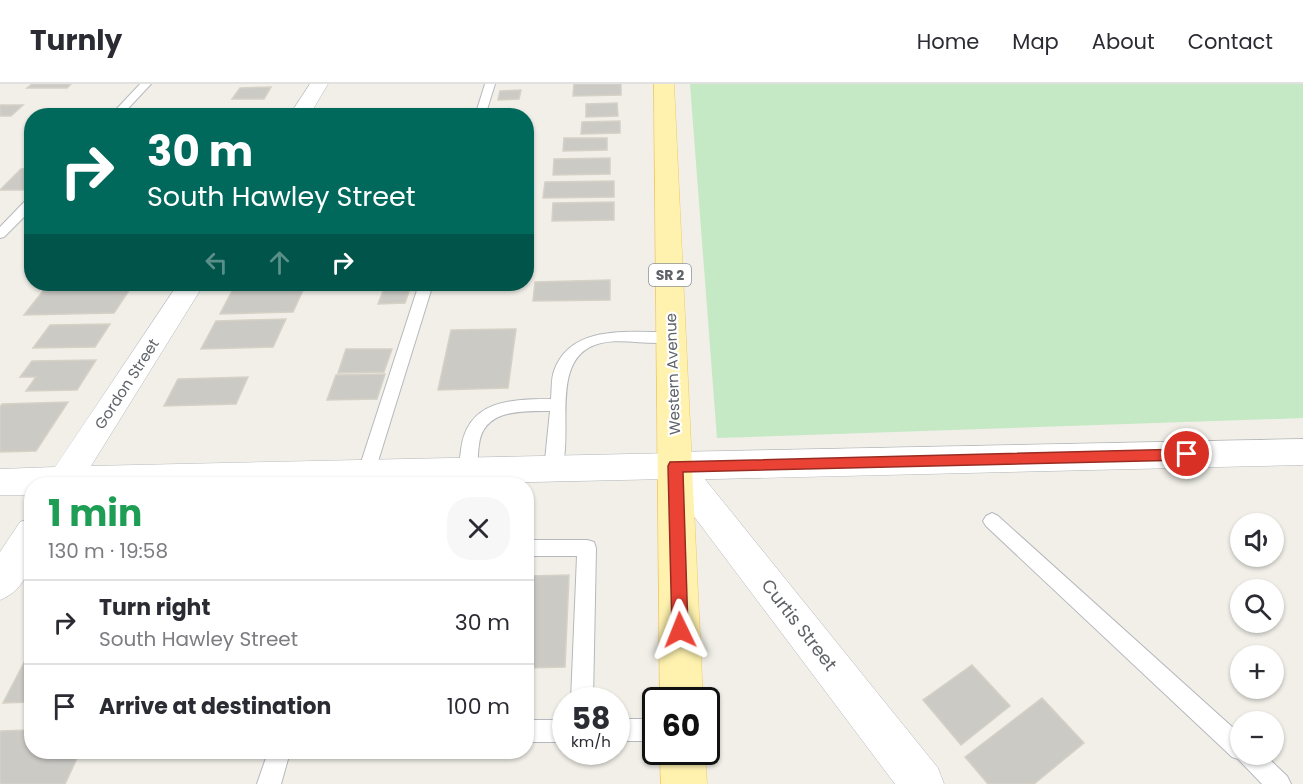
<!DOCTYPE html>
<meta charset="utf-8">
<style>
:root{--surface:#fff;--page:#f7f7f7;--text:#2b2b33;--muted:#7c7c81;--line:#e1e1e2}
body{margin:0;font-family:Poppins,sans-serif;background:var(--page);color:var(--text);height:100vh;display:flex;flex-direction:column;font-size:22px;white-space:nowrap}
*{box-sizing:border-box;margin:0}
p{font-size:20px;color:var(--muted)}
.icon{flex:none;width:33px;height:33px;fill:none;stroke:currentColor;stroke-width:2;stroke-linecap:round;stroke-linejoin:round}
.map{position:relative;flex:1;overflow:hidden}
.details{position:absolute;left:24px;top:393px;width:510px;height:282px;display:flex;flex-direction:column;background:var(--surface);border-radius:24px;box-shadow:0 2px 4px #0004}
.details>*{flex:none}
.hud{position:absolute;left:24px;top:24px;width:510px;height:183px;border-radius:24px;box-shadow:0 2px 4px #0004;background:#00695c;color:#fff;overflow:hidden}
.fabs{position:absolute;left:1230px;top:429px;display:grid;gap:12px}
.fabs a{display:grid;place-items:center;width:54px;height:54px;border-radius:50%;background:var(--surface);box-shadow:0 2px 4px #0004;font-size:30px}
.speed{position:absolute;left:552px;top:603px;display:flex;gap:12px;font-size:30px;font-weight:700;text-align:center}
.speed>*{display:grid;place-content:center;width:78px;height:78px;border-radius:50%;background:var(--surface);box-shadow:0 2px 4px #0004;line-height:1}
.speed small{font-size:15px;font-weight:400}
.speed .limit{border:3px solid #111;border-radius:9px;background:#fff;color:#111}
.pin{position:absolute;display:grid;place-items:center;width:51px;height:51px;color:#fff;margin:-26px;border:3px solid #fff;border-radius:50%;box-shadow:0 2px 6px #0007}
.me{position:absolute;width:66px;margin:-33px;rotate:358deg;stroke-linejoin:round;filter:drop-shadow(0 0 4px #0008)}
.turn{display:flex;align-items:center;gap:21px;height:126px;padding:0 24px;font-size:27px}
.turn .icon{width:78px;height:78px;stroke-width:2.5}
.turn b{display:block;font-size:42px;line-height:51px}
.lanes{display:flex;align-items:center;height:57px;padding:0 24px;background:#0003;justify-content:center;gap:30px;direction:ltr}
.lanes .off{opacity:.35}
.round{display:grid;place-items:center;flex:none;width:63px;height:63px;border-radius:24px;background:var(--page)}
.headline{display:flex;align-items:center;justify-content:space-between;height:102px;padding:0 24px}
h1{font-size:36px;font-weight:700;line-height:45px;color:#1e9e55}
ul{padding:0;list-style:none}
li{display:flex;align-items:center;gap:18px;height:84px;padding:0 24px;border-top:2px solid var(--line)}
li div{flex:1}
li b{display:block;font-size:22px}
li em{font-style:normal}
header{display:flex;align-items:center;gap:36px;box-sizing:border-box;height:84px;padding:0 30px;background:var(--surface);border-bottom:2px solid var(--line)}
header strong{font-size:28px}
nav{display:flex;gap:33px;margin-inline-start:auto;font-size:21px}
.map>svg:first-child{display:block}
</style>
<header>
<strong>Turnly</strong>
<nav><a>Home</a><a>Map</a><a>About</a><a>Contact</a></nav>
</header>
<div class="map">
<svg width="1303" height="700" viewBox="0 0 1303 700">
<rect width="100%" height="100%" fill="#f1efe8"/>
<path fill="#c5e8c5" d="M 690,0 L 1303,0 L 1303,334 L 717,354 Z"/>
<path fill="#cccac5" stroke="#d6d1c6" stroke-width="1.5" d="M 32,0 L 71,0 L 67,4 L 27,4 Z
M 574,0 L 621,0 L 621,11 L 573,12 Z
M 271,3 L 264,15 L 232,15 L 240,4 Z
M 521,6 L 519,15 L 498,16 L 500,7 Z
M 617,19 L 618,32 L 586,33 L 586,20 Z
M 0,21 L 23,21 L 11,32 L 0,32 Z
M 620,37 L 620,49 L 581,50 L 582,38 Z
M 564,54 L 607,54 L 607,66 L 563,67 Z
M 610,74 L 610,90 L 553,91 L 554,75 Z
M 32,84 L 32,106 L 0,106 L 21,85 Z
M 614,97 L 614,113 L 543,114 L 545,98 Z
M 614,118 L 614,136 L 552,137 L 553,119 Z
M 610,196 L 610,216 L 533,217 L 535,198 Z
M 305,202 L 293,228 L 220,230 L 234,203 Z
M 385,202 L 411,202 L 405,219 L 378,220 Z
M 130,205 L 114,229 L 24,231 L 43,207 Z
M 286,235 L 273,263 L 201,265 L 216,237 Z
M 110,240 L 95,263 L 33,264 L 50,241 Z
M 516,245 L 508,304 L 438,306 L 451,246 Z
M 346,265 L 392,265 L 384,288 L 338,289 Z
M 96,276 L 77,306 L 26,307 L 36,293 L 20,293 L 32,277 Z
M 385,290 L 377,315 L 327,316 L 336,291 Z
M 248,293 L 236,320 L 164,322 L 178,295 Z
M 68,318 L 36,367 L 0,368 L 0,323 L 2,320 Z
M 569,491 L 565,583 L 526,584 L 527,492 Z
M 30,567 L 32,618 L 3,619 Z
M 972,581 L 1010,622 L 961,661 L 923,616 Z
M 1042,614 L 1084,659 L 1034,700 L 988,700 L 965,673 Z
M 32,646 L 32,668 L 80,668 L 65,700 L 0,700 L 0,647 Z"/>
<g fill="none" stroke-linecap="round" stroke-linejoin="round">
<g stroke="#b5b8bc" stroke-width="2">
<path id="service" d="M 140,0 L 151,0 L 121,32 L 110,32 Z
M 485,0 L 495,0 L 485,32 L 475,32 Z
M 28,114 L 32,114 L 32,125 L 4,153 L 0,154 L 0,143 Z
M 419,200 L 433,200 L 371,400 L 354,400 Z
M 672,248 L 677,249 L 679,253 L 677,257 C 650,264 616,250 590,263 C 549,284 576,358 559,391 L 547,391 L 544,386 L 550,327 C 522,327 483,325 479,361 C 477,371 479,383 474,393 L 462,393 C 458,385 460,374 461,366 C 467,316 511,315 551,315 C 552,306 551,295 554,287 C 571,239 631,249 672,248 Z
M 992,429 L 998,432 L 1240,650 L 1240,670 L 1264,670 L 1287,692 L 1291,700 L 1262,700 L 1238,675 L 1232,673 L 986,442 L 983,437 L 986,432 Z
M 526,456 L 587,456 L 594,458 L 596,464 L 593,616 L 571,616 L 577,472 L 526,472 Z
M 616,635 L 656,635 L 656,657 L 616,657 Z
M 526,636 L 566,636 L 566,658 L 526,658 Z
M 268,668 L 290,668 L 281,700 L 257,700 Z"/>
</g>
<g stroke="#b5b8bc" stroke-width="1">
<path id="minor" d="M 310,0 L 328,0 L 309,32 L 289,32 Z
M 178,200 L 204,200 L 91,382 L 675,369 L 687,373 L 938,684 L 944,700 L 895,700 L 666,395 L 448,400 L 32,400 L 32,411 L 0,411 L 0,385 L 55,383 Z
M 32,434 C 32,466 35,502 0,516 L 0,468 L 20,438 Z"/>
</g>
<g stroke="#b5b8bc" stroke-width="1">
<path id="tertiary" d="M 1303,355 L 1303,381 L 675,396 L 663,392 L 658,382 L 663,372 L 675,368 Z"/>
</g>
<g stroke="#f2c960" stroke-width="1">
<path id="primary" d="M 654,0 L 674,0 L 703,616 L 660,616 Z
M 660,668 L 705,668 L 707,700 L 661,700 Z"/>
</g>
<use href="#service" fill="#fff" fill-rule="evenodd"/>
<use href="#minor" fill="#fff" fill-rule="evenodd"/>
<use href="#tertiary" fill="#fff" fill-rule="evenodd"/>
<use href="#primary" fill="#fff2af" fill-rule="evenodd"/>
</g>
<path fill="#ea4335" stroke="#982c22" stroke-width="1.5" d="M 1187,365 L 1194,370 L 1187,376 L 683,388 L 688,546 L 686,552 L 680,554 L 674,552 L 672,546 L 668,382 L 670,378 Z"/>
<g text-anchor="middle" stroke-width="4.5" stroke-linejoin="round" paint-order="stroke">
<rect fill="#fff" stroke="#8f9295" stroke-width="1.5" x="649" y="180" width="42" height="22" rx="4.5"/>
<g font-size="14" font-weight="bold" fill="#5f6368">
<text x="670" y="196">SR 2</text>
</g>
<g font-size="15" fill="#5f6368" stroke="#fff">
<text transform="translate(673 290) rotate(-92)" y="5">Western Avenue</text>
<text transform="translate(127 300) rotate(-57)" y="5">Gordon Street</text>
</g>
<g font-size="18" fill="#5f6368" stroke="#fff">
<text transform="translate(799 541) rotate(52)" y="6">Curtis Street</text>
</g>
</g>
</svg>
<div class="fabs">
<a><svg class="icon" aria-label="sound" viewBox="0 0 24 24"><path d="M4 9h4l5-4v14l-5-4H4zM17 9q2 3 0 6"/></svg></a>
<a><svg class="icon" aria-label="search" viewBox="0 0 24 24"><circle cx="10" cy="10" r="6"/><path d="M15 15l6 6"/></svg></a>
<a>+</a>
<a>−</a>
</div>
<div class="speed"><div>58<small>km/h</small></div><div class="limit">60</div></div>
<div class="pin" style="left:1187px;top:370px;background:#d93025"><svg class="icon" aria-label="arrive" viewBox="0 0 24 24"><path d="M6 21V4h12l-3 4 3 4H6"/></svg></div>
<svg class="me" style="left:680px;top:546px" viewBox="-20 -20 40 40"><path d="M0-17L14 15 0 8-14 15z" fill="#ea4335" stroke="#fff" stroke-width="4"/></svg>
<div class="hud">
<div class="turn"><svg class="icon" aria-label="right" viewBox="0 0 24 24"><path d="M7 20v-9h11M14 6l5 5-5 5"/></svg><div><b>30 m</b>South Hawley Street</div></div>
<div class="lanes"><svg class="icon off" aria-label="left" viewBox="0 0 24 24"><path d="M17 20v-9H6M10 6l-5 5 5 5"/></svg><svg class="icon off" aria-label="ahead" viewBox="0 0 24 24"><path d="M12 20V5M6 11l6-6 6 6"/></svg><svg class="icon" aria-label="right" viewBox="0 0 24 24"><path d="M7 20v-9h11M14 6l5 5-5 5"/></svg></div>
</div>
<section class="details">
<div class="headline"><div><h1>1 min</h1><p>130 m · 19:58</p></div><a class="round"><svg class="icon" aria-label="close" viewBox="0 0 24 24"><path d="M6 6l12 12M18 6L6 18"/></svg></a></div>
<ul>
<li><svg class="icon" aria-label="right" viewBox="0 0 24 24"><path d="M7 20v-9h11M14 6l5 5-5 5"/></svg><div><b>Turn right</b><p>South Hawley Street</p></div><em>30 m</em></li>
<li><svg class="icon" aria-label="arrive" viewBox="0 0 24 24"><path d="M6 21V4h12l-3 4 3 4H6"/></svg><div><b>Arrive at destination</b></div><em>100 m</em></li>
</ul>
</section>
</div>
